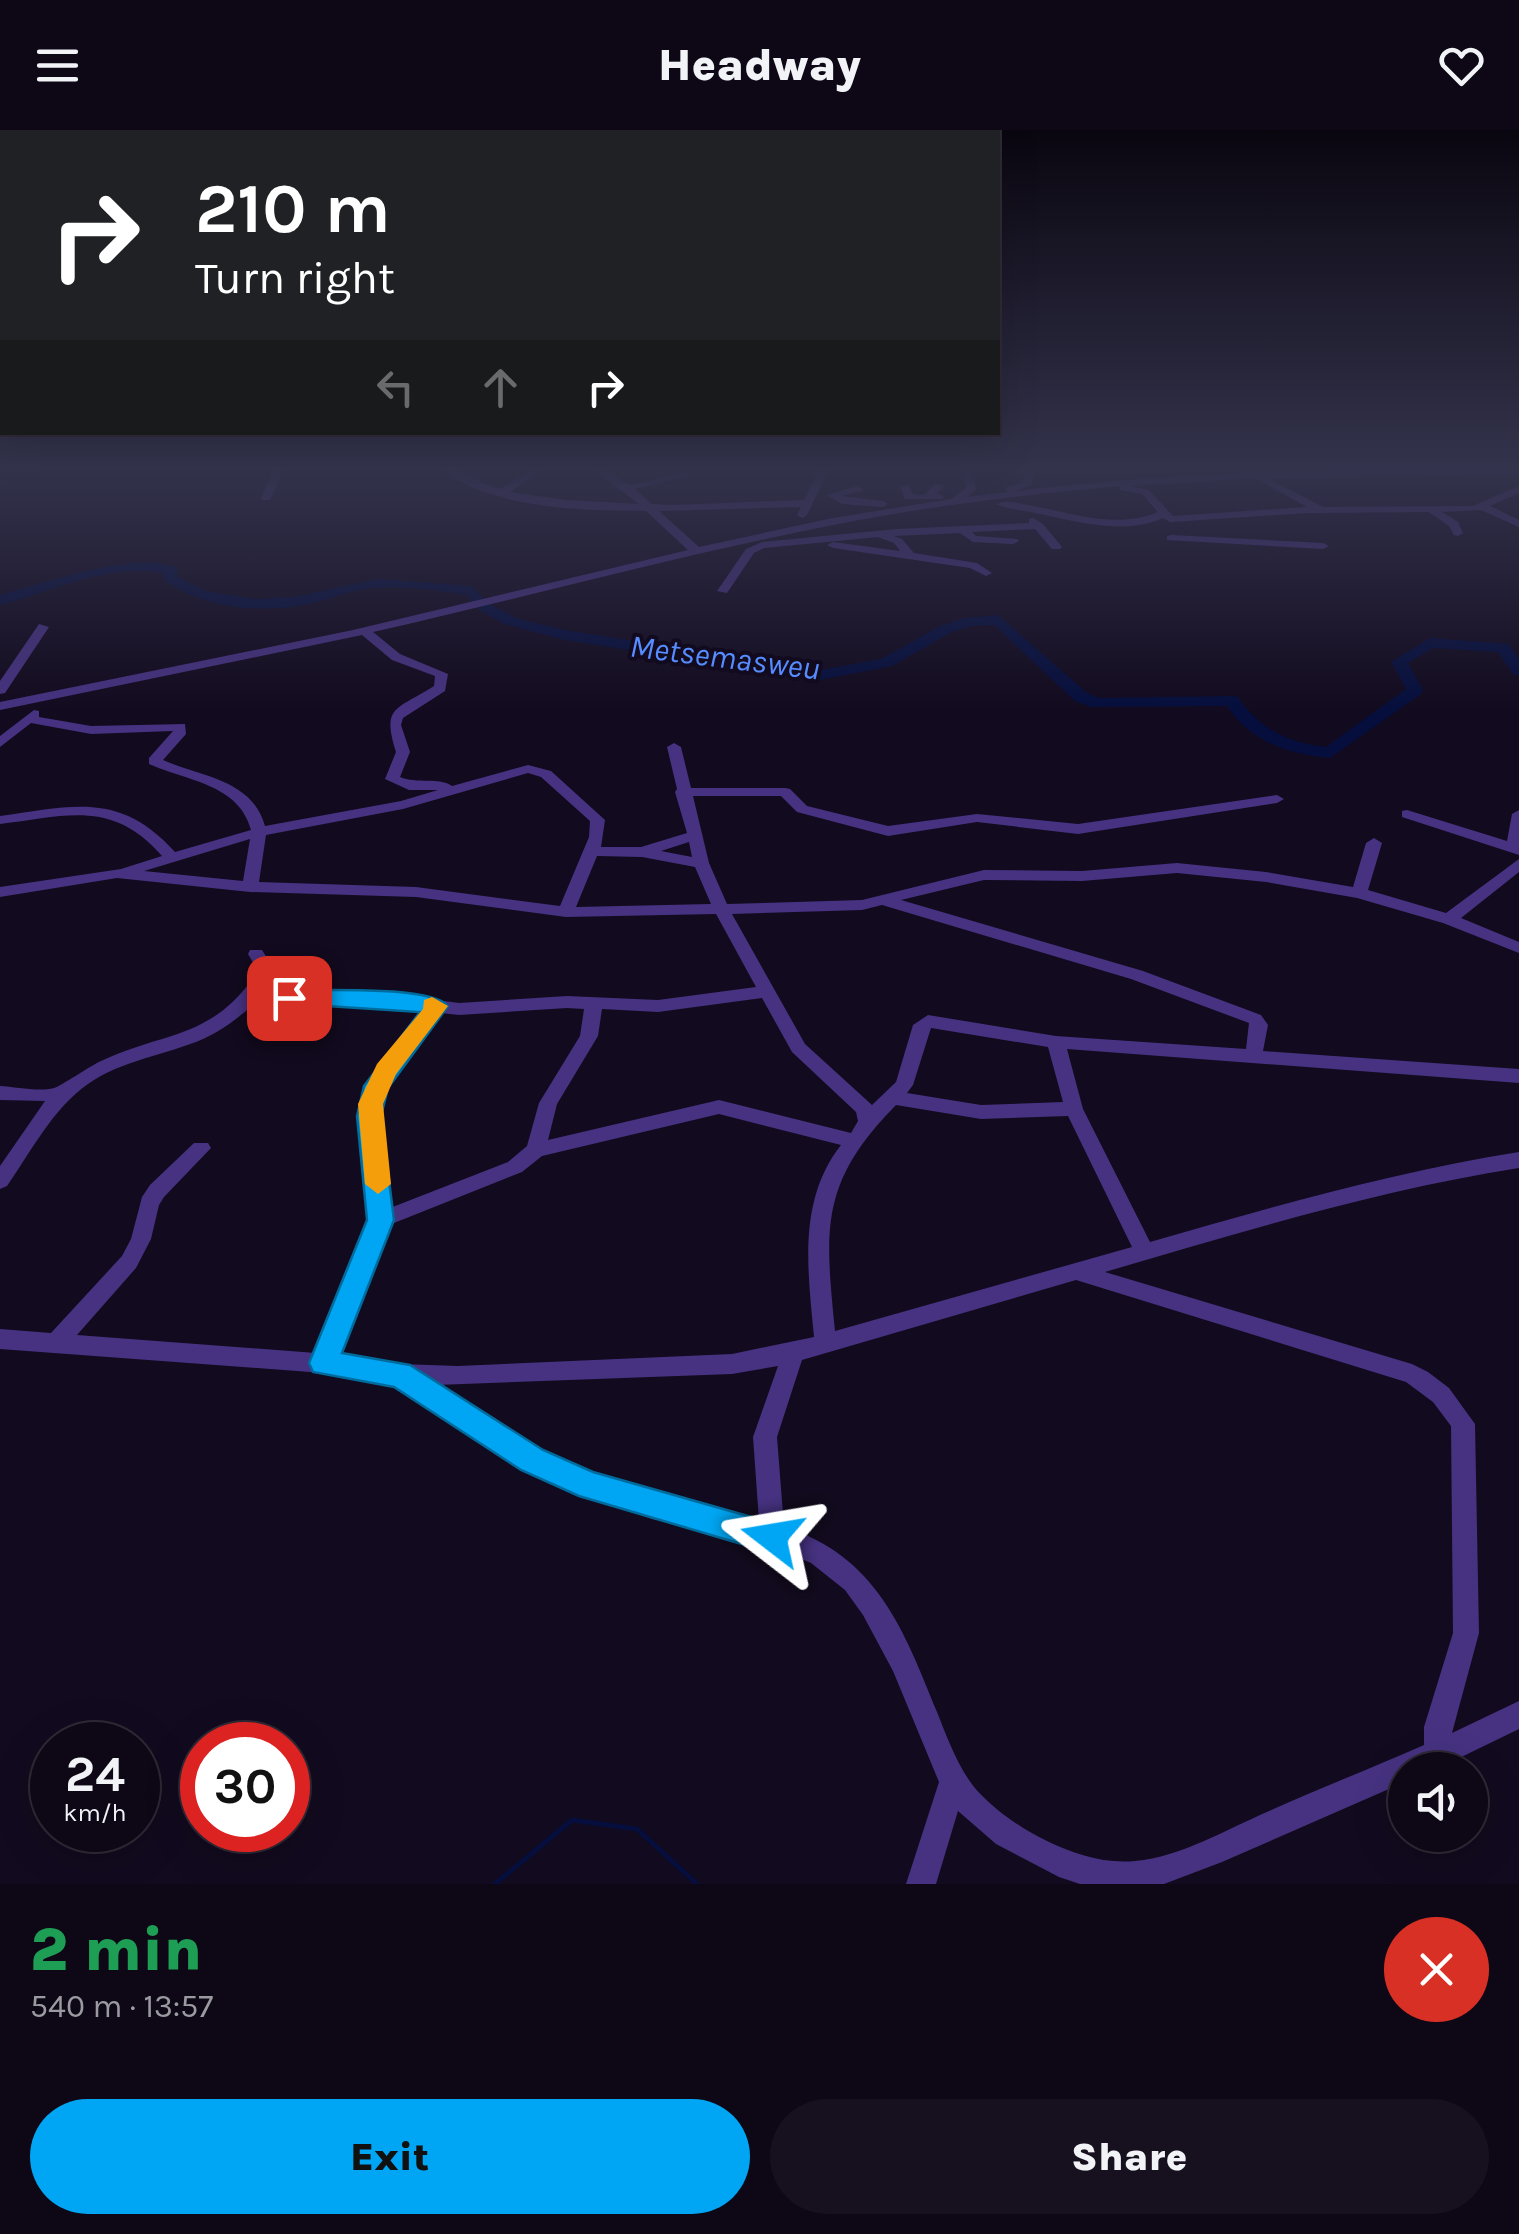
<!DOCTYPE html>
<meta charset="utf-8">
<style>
:root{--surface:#0e0816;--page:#17111f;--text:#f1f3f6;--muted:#9b9aa1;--line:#2e2935;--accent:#00a6f3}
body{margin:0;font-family:Karla,sans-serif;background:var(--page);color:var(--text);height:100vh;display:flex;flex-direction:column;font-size:38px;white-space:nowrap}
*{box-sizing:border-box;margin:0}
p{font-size:32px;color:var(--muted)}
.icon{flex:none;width:55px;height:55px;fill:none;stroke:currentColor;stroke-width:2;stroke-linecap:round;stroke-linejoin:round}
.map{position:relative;height:1754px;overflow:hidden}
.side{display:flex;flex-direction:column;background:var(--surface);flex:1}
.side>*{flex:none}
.banner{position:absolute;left:0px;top:0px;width:1000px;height:305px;box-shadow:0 10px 40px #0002,0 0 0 2px var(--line);background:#202124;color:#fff;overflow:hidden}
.tools{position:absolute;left:1388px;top:1622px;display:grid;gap:20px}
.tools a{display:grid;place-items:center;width:100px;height:100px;border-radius:50%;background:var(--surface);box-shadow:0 10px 40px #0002,0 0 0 2px var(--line);font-size:50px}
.speed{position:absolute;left:30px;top:1592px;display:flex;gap:20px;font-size:50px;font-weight:700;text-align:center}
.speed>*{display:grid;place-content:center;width:130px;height:130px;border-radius:50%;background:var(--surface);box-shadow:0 10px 40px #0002,0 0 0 2px var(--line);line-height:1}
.speed small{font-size:25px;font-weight:400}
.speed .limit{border:15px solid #d22;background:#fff;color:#111}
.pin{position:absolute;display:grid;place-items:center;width:85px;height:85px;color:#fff;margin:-42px;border-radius:20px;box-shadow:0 5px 15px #0006}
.me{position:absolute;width:110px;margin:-55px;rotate:284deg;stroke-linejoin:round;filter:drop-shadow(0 0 8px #0008)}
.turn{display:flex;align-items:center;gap:35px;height:210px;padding:0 30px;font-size:45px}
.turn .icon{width:130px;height:130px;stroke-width:2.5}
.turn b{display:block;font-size:70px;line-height:85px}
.lanes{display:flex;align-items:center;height:95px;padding:0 30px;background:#0003;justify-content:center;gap:50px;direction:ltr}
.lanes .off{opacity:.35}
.round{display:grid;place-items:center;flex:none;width:105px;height:105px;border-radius:52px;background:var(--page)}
.head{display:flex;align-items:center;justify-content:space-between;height:170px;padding:0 30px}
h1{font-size:60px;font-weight:800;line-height:75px;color:#1e9e55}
.button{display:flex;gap:20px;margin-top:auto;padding:20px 30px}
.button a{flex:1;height:115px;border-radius:60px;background:var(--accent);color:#111;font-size:40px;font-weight:800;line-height:115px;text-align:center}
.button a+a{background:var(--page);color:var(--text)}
header{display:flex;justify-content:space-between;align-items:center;height:130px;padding:0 30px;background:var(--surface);font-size:45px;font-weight:800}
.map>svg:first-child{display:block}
</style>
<header><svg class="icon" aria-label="menu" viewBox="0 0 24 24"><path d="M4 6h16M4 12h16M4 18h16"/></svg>Headway<svg class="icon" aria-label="heart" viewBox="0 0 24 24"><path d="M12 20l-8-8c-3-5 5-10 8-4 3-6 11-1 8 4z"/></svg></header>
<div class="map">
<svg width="1519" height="1754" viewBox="0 0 1519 1754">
<rect width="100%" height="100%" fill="#120a1e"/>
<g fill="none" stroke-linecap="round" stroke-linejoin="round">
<path stroke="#050e3c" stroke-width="5" d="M 495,1754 L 572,1690 L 637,1699 L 697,1754"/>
<path fill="#050e3c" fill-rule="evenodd" d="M 153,432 L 177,437 L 177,446 L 205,461 L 256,469 L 294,467 L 377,449 L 472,456 L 488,473 L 516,488 L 565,500 L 820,540 L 881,529 L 940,496 L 964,488 L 998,485 L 1087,563 L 1099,568 L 1232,566 L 1238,567 C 1259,599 1289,613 1326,617 L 1406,559 L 1391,532 L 1430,508 L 1509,514 L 1519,529 L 1519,546 L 1513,544 L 1498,522 L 1433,518 L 1408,533 L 1423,560 L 1421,564 L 1330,628 C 1289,624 1250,612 1227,576 L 1091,577 L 1075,571 L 994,495 L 972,496 L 952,502 L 892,536 L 820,550 L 565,510 L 504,494 L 478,479 L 467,465 C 434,460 400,455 366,459 C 348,461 331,469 313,473 C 264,484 206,480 164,450 L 163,443 C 109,433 52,461 0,475 L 0,465 C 51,451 100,433 153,432 Z"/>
<path fill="#463281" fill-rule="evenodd" d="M 274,339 L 284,339 L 270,370 L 262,370 L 261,368 Z
M 441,339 C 460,338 481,354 500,359 L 534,339 L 545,339 L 510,362 L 566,370 L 639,374 L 592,339 L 603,339 L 630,355 L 689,342 L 689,346 L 635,359 L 652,374 L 673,375 L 804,370 L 819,339 L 829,339 L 807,385 L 802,388 L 797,385 L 801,377 L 659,381 L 699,417 L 833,388 L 951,369 L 966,358 L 961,339 L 971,339 L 976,359 L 967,367 L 1008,362 L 1005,359 L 1006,357 L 1022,353 L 1027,339 L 1037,339 L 1031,355 L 1015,361 C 1182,341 1351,338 1519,339 L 1519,345 L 1267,348 L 1323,377 L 1473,376 L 1519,356 L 1519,363 L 1490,376 L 1519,390 L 1519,397 L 1481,380 L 1442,382 L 1458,392 L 1463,403 L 1458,406 L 1454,405 L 1449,396 L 1429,382 L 1306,383 L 1170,392 L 1163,388 C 1122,406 1076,391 1035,383 C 1022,380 1007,379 996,374 C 1007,369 1021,374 1034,376 C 1074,384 1119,399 1158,382 L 1142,364 L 1120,360 L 1120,356 C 1023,365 928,376 833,395 C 679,425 527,467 373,502 L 400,524 L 448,544 L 445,561 L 403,588 L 401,595 L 410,622 L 400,647 C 416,654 440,647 452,656 L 528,635 L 551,641 L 605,690 L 601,717 L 641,717 L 687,703 L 675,662 L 677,659 L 667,617 L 674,613 L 681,617 L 691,658 L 785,658 L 790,659 L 807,676 L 888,696 L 977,684 L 1078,694 L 1277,665 L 1284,669 L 1277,673 L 1078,704 L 977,692 L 888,706 L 797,682 L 781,666 L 693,666 L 709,733 L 727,774 L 862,770 L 984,740 L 1082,741 L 1177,733 L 1266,742 L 1353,757 L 1366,713 L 1374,708 L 1382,713 L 1368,760 L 1446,783 L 1519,729 L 1519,742 L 1461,788 L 1519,812 L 1519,823 L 1443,793 L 1357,768 L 1266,752 L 1177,743 L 1082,751 L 984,750 L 901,770 L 1143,841 L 1261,885 L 1268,895 L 1263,921 L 1519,939 L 1519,953 L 1067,919 L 1083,979 L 1150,1112 C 1272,1077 1393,1042 1519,1022 L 1519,1038 C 1378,1060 1242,1102 1105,1142 L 1412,1234 L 1428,1242 L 1449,1258 L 1475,1294 L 1479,1503 L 1452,1603 L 1519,1571 L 1519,1599 L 1449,1633 L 1447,1637 L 1439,1640 L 1405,1640 L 1405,1652 L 1222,1732 L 1164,1754 L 1080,1754 L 1059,1747 L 996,1714 L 958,1681 L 936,1754 L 906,1754 L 939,1652 L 893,1541 L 863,1485 L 845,1460 L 811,1433 L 777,1419 L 652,1389 L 579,1363 L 506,1326 L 395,1253 L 323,1243 L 0,1219 L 0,1199 L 51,1203 L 122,1126 L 131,1109 L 142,1067 L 150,1055 L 194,1013 L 208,1013 L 211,1018 L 164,1067 L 159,1075 L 151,1109 L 136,1138 L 77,1205 L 316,1223 L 371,1090 L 361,974 L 379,935 L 424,880 L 392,876 L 254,874 C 238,888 223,900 203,909 C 166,925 122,930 88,954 C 53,978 31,1022 7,1056 L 0,1059 L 0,1036 L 45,971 L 0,970 L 0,956 C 16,957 39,962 54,958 C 61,956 90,936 101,931 C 168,900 212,910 258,841 L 248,824 L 250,820 L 262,820 L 275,841 L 262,862 L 392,864 L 459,873 L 567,866 L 658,870 L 756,857 L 716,784 L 566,787 L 416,767 L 250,762 L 117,748 L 0,767 L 0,757 L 121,739 L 162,726 C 112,669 67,686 0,694 L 0,686 C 73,676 120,661 175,722 L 251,700 C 239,654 187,651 149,634 L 149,628 L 173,601 L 91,604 L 31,593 L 0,617 L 0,606 L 34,580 L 39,581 L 39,587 L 91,596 L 185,594 L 186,604 L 163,630 C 201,647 252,649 265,696 L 401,671 L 438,660 L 409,660 L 385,649 L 396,622 C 381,575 397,580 434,556 L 435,546 L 392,530 L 362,505 L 0,580 L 0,572 L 353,500 L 688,420 L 646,381 C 580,380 495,380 441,339 ZM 1255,348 L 1307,377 L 1173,386 L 1149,360 L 1129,356 ZM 528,643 L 541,647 L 590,691 L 589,707 L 560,776 L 416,757 L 259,752 L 266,705 L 403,679 ZM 250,709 L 243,751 L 144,741 ZM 689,712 L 692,727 L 661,721 ZM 597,726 L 642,727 L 695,737 L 711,774 L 576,777 ZM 882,775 L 1131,849 L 1249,893 L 1246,919 L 1056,906 L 928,885 L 913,895 L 896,952 L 872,975 L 805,914 L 732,784 L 862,780 ZM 762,868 L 792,922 L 856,982 L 858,991 L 851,1003 L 719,970 L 548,1010 L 557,974 L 598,906 L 602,879 L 658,882 ZM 567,878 L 584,879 L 580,906 L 539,973 L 527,1016 L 508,1032 L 390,1078 L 379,974 L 393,943 L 441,883 L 459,885 ZM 931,898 L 1048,917 L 1063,972 L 981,975 L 907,963 L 913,955 ZM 896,975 L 981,989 L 1068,986 L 1132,1117 L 835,1201 C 825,1099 819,1053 896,975 ZM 719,984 L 841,1015 C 797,1071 808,1142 814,1207 L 732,1224 L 458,1236 L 400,1234 L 337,1225 L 389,1095 L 522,1042 L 542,1026 ZM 1076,1150 L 1406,1252 L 1433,1272 L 1451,1296 L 1453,1503 L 1424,1597 L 1424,1615 C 1372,1638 1320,1658 1269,1681 C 1227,1699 1181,1727 1135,1731 C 1104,1734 1074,1724 1047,1711 C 1020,1698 993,1679 974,1657 C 957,1635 947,1607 937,1582 C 904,1500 876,1425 784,1397 L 777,1307 L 802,1230 ZM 778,1236 L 753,1307 L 759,1391 C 704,1379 648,1368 596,1347 C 539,1323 488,1289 436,1255 L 732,1244 Z
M 935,354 L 944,356 L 937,364 L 943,365 L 943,369 L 905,369 L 900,357 L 909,355 L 913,364 L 924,365 Z
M 858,356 L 863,359 L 862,361 L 841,366 L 883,371 L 888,374 L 883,377 L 842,374 L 827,365 Z
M 1033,388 L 1043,394 L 1062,417 L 1060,419 L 1052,419 L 1035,399 L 972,402 L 976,406 L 1017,409 L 1019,411 L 1013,414 L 973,412 L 960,403 L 894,406 L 902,409 L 914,423 L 977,433 L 992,443 L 986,446 L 970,438 L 833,418 L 827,415 L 833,412 L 900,421 L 894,413 L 878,407 L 764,418 L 754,423 L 727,463 L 717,461 L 746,419 L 762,412 L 897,399 L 1029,393 L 1029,389 Z
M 1171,405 L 1323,413 L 1329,416 L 1323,419 L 1167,410 L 1167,406 Z
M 39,494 L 49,497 L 5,563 L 0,564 L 0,551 Z
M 1407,680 L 1507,711 L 1512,684 L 1519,680 L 1519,725 L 1402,687 L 1402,681 Z"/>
</g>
<linearGradient id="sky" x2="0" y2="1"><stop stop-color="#0a0610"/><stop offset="0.58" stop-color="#33334c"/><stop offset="1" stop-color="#33334c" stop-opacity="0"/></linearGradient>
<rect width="1519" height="584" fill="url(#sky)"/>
<path fill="#00a6f3" stroke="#006c9e" stroke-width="2.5" d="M 289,860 C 320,861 430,855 448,876 L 388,958 L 381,986 L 394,1090 L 342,1223 L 410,1235 L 543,1320 L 593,1342 L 783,1396 L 788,1407 L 783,1418 L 772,1423 L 579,1366 L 521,1340 L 394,1257 L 313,1242 L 309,1233 L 367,1090 L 357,986 L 364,956 L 420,882 L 281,873 L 281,862 Z"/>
<path fill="#f59e0b" d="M 432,867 L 448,876 L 396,944 L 383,974 L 391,1054 L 378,1064 L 365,1054 L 358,974 L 377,934 L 423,879 L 424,870 Z"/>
<g text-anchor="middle" stroke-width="8" stroke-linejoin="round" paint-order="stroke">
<g font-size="32" font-style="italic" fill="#568cff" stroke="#120a1e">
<text transform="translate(725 527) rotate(7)" y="11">Metsemasweu</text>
</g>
</g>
</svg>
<div class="tools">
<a><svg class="icon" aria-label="sound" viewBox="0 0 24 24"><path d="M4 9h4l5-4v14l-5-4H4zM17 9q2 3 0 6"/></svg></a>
</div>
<div class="speed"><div>24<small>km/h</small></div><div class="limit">30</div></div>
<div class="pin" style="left:289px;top:868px;background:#d93025"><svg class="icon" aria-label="arrive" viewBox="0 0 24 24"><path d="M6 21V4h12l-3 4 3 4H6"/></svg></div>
<svg class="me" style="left:772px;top:1407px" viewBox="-20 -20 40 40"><path d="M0-17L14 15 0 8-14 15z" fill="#00a6f3" stroke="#fff" stroke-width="4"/></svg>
<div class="banner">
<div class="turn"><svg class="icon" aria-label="right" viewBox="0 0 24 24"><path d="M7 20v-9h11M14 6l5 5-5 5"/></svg><div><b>210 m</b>Turn right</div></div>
<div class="lanes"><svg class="icon off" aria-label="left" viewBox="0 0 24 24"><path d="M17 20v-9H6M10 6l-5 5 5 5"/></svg><svg class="icon off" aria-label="ahead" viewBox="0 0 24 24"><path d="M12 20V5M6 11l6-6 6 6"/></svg><svg class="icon" aria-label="right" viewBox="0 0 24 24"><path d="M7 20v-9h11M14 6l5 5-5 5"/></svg></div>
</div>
</div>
<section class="side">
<div class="head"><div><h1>2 min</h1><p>540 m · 13:57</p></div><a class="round" style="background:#d93025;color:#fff"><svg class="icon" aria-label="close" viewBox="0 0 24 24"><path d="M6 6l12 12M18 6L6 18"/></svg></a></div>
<div class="button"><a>Exit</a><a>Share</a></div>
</section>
